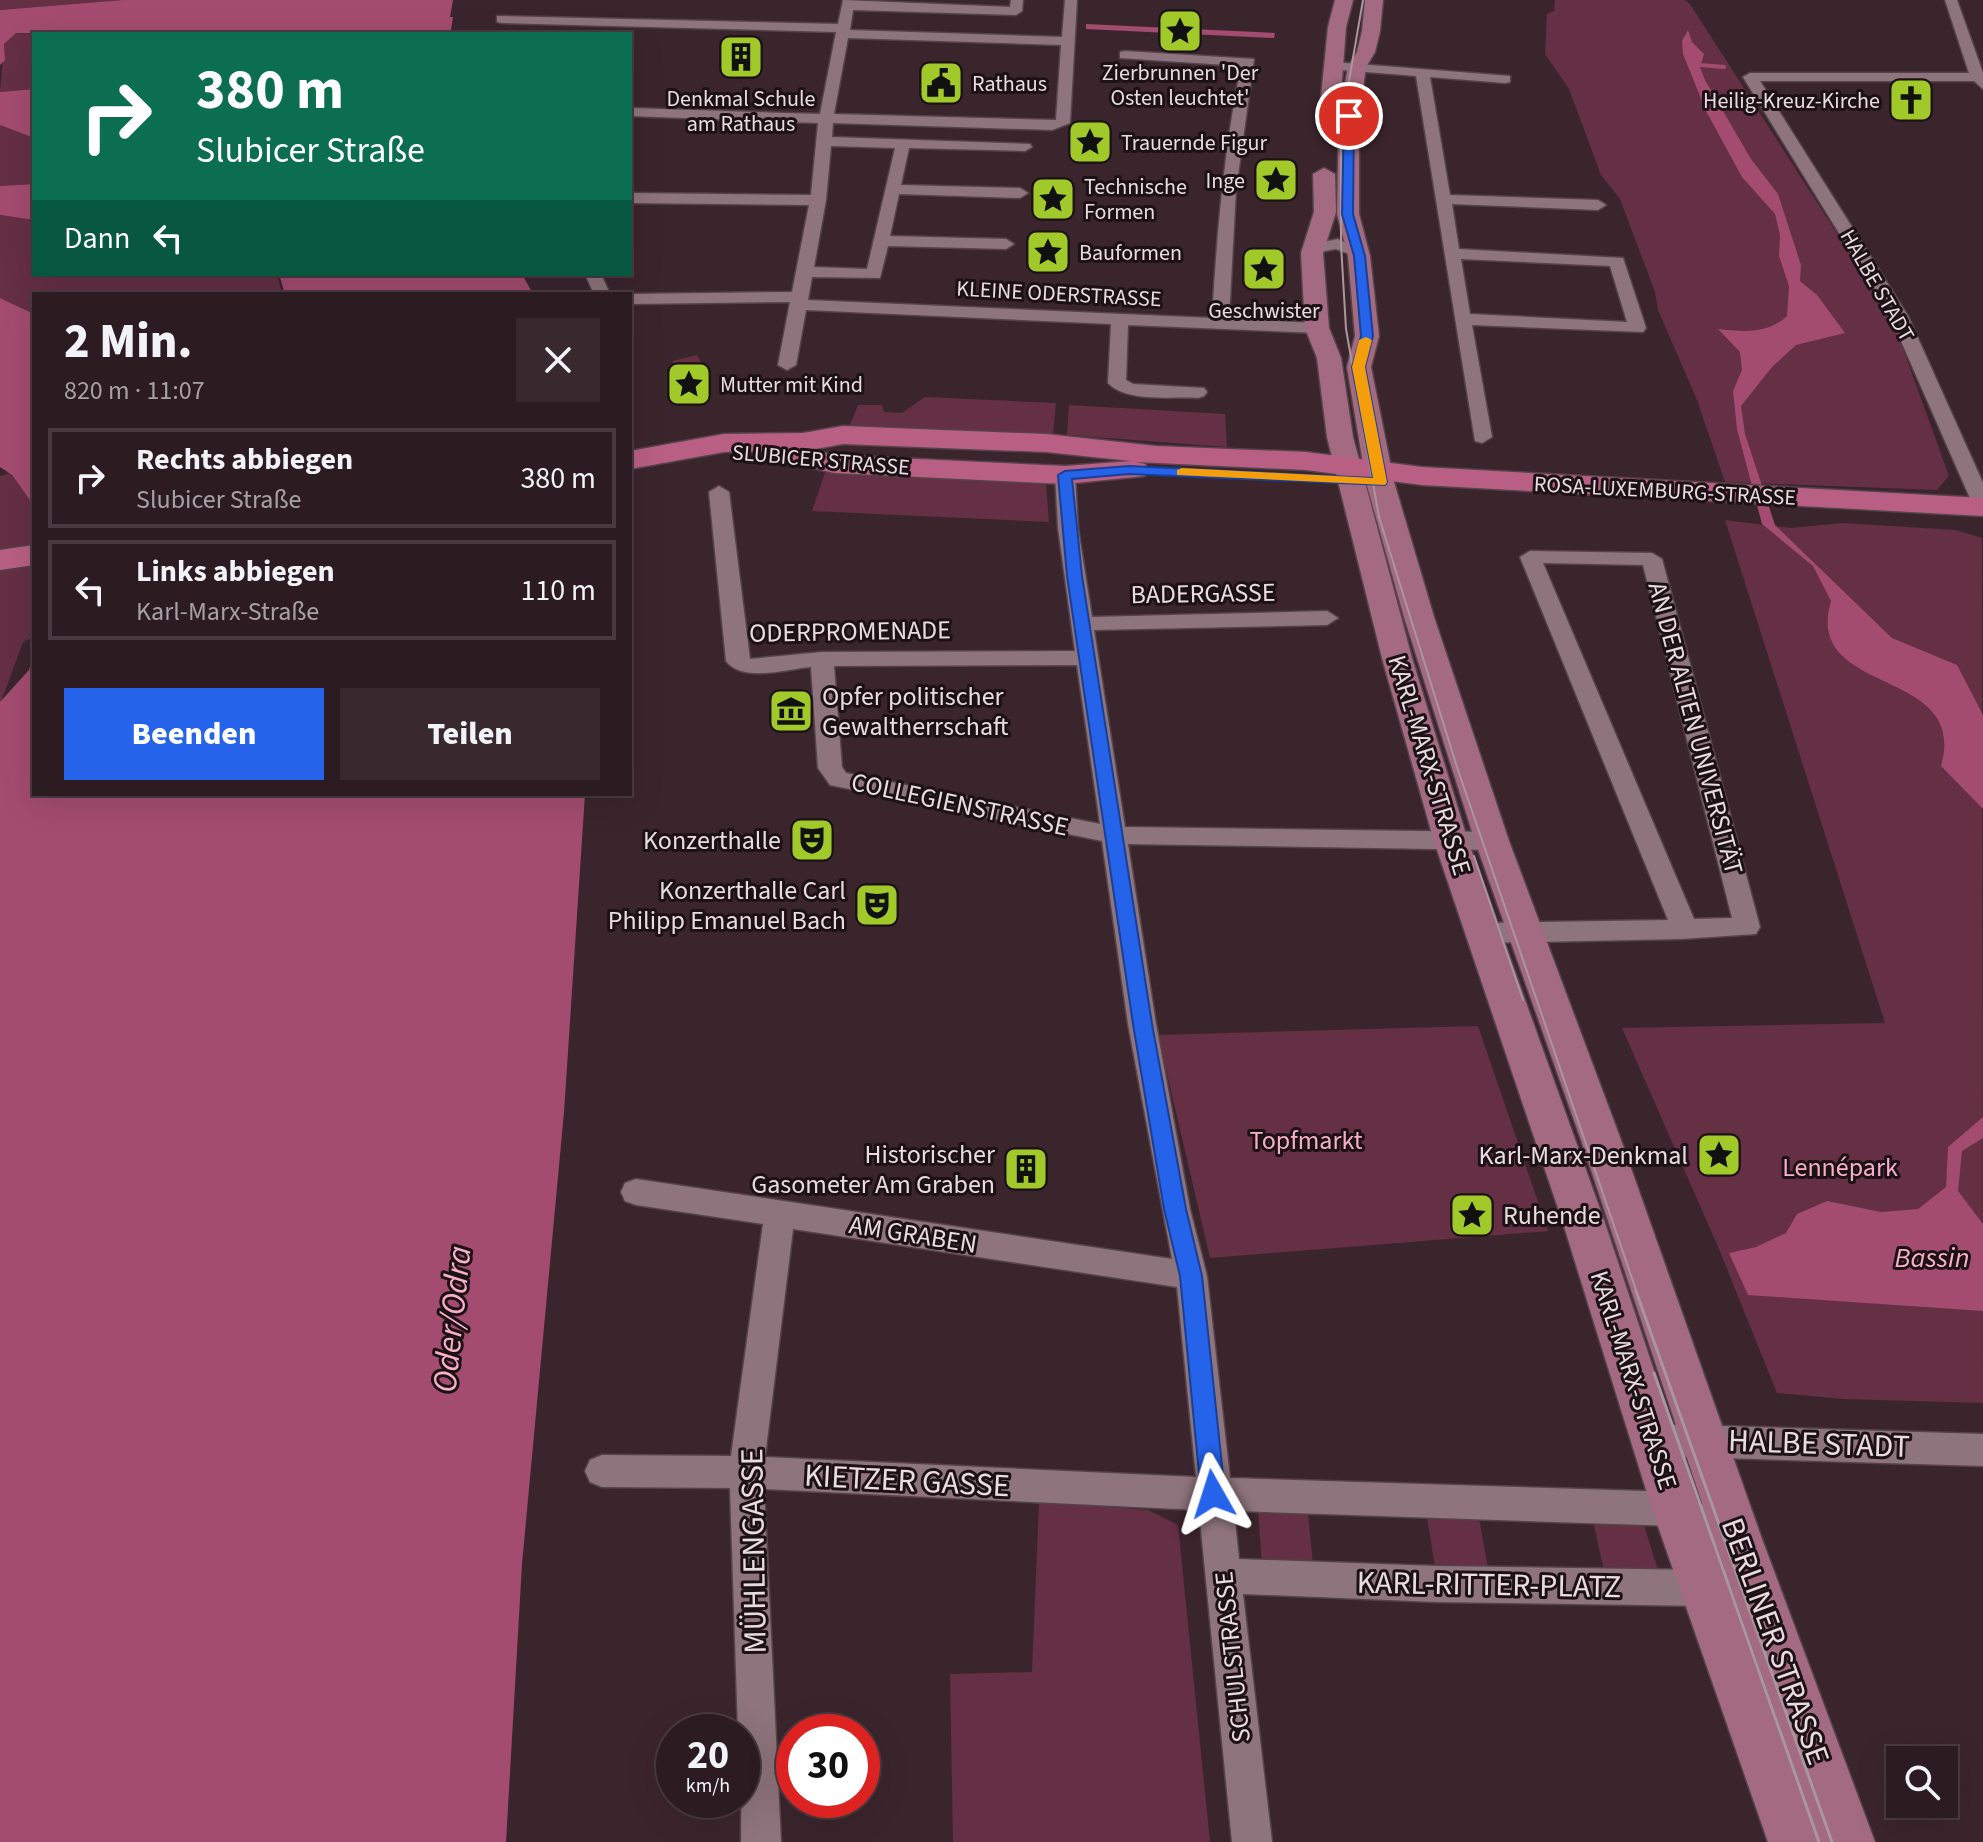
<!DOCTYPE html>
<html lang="de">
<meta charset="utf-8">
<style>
:root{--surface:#2c1c22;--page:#38292f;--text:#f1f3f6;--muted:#a6a1a5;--line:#483a40;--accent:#2563eb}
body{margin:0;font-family:"Source Sans 3",sans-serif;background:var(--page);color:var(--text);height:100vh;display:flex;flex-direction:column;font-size:30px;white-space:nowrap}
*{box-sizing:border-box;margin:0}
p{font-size:26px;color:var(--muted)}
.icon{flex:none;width:44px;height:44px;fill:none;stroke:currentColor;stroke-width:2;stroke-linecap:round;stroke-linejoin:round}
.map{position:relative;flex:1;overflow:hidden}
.details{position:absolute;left:32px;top:292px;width:600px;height:504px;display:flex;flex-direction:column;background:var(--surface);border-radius:0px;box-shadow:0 8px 32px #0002,0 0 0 2px var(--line)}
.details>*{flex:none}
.top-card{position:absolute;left:32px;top:32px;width:600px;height:244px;border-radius:0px;box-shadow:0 8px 32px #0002,0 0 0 2px var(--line);background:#0b6e4f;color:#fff;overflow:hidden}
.controls{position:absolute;left:1886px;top:1746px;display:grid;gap:16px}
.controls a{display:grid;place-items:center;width:72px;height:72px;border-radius:0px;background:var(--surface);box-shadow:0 8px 32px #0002,0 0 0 2px var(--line);font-size:40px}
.speed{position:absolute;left:656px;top:1714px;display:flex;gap:16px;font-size:40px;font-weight:700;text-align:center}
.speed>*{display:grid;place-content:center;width:104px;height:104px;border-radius:50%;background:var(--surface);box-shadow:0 8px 32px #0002,0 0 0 2px var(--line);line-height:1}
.speed small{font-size:20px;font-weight:400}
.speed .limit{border:12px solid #d22;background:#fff;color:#111}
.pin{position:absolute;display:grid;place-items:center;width:68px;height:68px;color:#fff;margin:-34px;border:4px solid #fff;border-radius:50%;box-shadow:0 2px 8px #0007}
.me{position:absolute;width:88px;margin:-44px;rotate:354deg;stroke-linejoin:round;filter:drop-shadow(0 0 6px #0008)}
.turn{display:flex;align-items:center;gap:28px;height:168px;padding:0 32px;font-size:36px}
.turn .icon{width:104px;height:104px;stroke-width:2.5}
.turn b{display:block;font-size:56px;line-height:68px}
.then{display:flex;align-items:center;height:76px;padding:0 32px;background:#0003;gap:16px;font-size:30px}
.round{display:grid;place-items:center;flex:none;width:84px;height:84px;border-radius:0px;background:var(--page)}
.summary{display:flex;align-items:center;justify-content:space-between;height:136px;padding:0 32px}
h1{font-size:48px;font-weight:800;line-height:60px}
.cta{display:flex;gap:16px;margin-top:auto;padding:16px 32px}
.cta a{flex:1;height:92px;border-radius:0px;background:var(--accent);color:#fff;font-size:32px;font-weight:800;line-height:92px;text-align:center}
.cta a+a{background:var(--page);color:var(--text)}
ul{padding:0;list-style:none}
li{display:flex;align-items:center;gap:24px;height:100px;margin:0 16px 12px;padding:0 16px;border:4px solid var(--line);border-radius:0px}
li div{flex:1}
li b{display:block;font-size:30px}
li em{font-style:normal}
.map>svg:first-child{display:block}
</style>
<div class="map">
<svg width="1983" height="1842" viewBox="0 0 1983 1842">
<rect width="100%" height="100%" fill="#3b252d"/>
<path fill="#652f44" d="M 0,0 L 123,0 L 0,10 Z
M 1555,0 L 1684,0 L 1690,4 L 1893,321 L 1949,476 L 1937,490 L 1725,482 L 1697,400 L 1658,310 L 1655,292 L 1620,199 L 1601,175 L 1569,89 L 1545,54 L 1547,14 L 1554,11 Z
M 16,33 L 46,34 L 34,34 L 34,89 L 0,92 L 4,44 Z
M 0,125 L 34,138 L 34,184 L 0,186 Z
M 0,215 L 34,220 L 34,274 L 277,274 L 282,294 L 34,294 L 34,314 L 0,298 Z
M 697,355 L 707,374 L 686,378 L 670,374 L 676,367 L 672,361 Z
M 925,397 L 1056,403 L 1053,434 L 850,425 L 858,405 L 882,405 L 884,412 L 902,413 Z
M 1069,405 L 1225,414 L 1227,447 L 1067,435 Z
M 10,473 L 34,506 L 34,637 L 23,642 L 1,702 L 0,716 L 0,476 Z
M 825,473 L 1046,484 L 1049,522 L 812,511 Z
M 1725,520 L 1791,528 L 1843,523 L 1955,530 L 1982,538 L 1983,1403 L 1843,1399 L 1777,1393 L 1719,1249 L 1622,1028 L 1885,1023 Z
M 1478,1026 L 1548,1231 L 1210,1258 L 1158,1035 Z
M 1039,1502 L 1148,1510 L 1178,1525 L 1210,1842 L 953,1842 L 950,1674 L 1032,1672 Z
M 1258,1512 L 1308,1513 L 1313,1564 L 1262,1563 Z
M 1427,1517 L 1479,1518 L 1488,1568 L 1435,1567 Z
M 1593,1521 L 1643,1522 L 1659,1573 L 1604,1571 Z"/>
<path fill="#a34c6f" d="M 123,0 L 453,0 L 450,17 L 453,17 L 451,30 L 445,34 L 16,33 L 4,44 L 5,60 L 0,65 L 0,10 Z
M 1086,24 L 1275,33 L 1274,38 L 1086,29 Z
M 1688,30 L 1692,42 L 1704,54 L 1700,67 L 1705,80 L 1751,159 L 1778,194 L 1801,265 L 1800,281 L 1817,295 L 1845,333 L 1796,345 L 1772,367 L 1741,406 L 1745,434 L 1775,525 L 1892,638 L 1957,665 L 1983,715 L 1983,809 L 1941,766 C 1970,665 1802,698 1831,601 L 1813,566 L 1762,524 L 1737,429 L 1733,391 L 1742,370 L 1740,352 L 1718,329 C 1743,332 1768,334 1787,316 L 1789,286 L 1779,256 L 1780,235 L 1775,214 L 1742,177 L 1706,111 L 1683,54 L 1682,41 Z
M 34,89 L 34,138 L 0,125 L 0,92 Z
M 34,184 L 34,220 L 0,215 L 0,186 Z
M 279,274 L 522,274 L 533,294 L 285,294 Z
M 0,298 L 34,314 L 34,506 L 12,475 L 0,467 Z
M 34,654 L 34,794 L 585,794 L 564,1112 L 522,1564 L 506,1842 L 0,1842 L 0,702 L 29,670 Z
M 1983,1117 L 1983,1138 L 1962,1151 L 1958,1191 L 1983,1224 L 1983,1311 L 1748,1295 L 1729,1253 L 1756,1247 L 1786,1233 L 1797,1214 L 1827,1201 L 1881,1212 L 1918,1209 L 1946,1187 L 1948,1147 Z"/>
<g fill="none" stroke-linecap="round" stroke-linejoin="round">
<path stroke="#a34c6f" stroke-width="4" d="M 1700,65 L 1724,67"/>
<g stroke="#55434a" stroke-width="3">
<path id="street" d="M 843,0 L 1010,7 L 1011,0 L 1023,0 L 1022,11 L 1016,15 L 853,10 L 850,30 L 1062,37 L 1065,0 L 1077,0 L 1070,123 L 1052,130 L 833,123 L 832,137 L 1030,144 L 1032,147 L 1025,151 L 909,148 L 901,185 L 1020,188 L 1028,193 L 1020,198 L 899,194 L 890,236 L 1006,239 L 1014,244 L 1006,249 L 888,246 L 880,278 L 812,277 L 808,300 L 1212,318 C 1217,233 1224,150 1241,66 L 1120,58 L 1120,52 L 1125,51 L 1254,59 L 1236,190 L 1229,319 L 1317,323 L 1326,328 L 1317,333 L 1128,325 L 1126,380 L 1133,384 L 1204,388 L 1207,392 L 1204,396 L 1198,398 C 1172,396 1127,403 1108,383 L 1111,324 L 806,310 L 796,365 L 787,370 L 778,365 L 790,302 L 630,304 L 630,294 L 792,292 L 809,205 L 630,203 L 630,193 L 811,195 L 818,123 L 630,116 L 630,108 L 820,114 L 836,32 L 502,23 L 497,22 L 497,16 L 838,24 ZM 848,38 L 1061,45 L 1056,120 L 834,114 ZM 831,146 L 895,148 L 867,269 L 814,267 L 826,200 Z
M 1945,0 L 1957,0 L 1983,73 L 1983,89 L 1974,81 L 1760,81 L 1908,316 L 1983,483 L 1983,511 L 1973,505 L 1890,316 L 1743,77 L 1750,73 L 1969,73 Z
M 1333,62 L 1510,76 L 1510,82 L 1505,83 L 1430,77 L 1450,195 L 1598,200 L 1606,205 L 1598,210 L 1452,204 L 1459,249 L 1623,258 L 1646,328 L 1643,332 L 1472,325 L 1492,437 L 1482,443 L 1475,441 L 1416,76 L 1328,69 L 1326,66 ZM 1461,259 L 1610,266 L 1627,322 L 1470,314 Z
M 1338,239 L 1365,252 L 1357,257 L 1336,249 L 1314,253 L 1306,248 L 1308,245 Z
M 585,274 L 601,274 L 610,294 L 594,294 Z
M 1065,469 L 1075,475 L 1078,528 L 1092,617 L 1327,611 L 1338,618 L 1327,625 L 1094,630 L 1125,827 L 1492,832 L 1501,835 L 1504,841 L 1501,847 L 1492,850 L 1128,844 L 1156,1024 L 1190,1209 L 1207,1276 L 1230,1478 L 1676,1492 L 1750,1527 L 1755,1539 L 1750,1551 L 1738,1556 L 1674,1526 L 1234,1511 L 1239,1559 L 1436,1566 L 1701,1570 L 1713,1565 L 1726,1570 L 1731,1583 L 1726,1596 L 1706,1606 L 1436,1602 L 1243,1594 L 1272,1842 L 1232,1842 L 1199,1510 L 764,1489 L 781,1842 L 741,1842 L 742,1732 L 738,1732 L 730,1488 L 602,1487 L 590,1482 L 585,1471 L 590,1460 L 602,1455 L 731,1456 L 763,1224 L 636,1205 L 625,1201 L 621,1192 L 625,1183 L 636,1179 L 1172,1259 L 1128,1024 L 1102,841 L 830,785 L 818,768 L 811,667 C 787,669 743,683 726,661 L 709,492 L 719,486 L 729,492 L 750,659 L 822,652 L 1075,651 L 1058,528 L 1055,475 ZM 1077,665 L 1100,824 L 846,773 L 842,767 L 834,666 ZM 793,1229 L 1177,1287 L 1196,1477 L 765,1457 Z
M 1530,551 L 1652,553 L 1662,559 L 1760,927 L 1756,934 L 1681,939 L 1482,943 L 1473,940 L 1469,933 L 1473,926 L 1482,923 L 1668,920 L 1520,557 ZM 1543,563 L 1643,565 L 1732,918 L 1694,919 Z
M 1655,1424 L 1983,1434 L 1983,1466 L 1655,1456 L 1643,1451 L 1638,1440 L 1643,1429 Z"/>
</g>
<g stroke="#55434a" stroke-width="3">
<path id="secondary" d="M 1335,0 L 1353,0 L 1346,27 L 1340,107 L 1330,113 L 1320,107 L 1328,27 Z
M 1365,0 L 1383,0 L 1380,31 L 1375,52 L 1366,67 L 1359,116 L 1359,214 L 1370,256 L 1379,336 L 1371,367 L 1394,482 L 1434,617 L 1509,841 L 1621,1140 L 1762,1539 L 1875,1842 L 1768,1842 L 1652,1509 L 1562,1220 L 1434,841 L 1382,658 L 1327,437 L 1317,358 L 1305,328 L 1301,253 L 1314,212 L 1313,174 L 1324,168 L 1335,174 L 1336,212 L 1323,253 L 1329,328 L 1341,358 L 1353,437 L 1412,658 L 1468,841 L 1604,1220 L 1700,1509 L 1786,1744 L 1714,1539 L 1581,1140 L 1475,841 L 1404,617 L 1366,482 L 1347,367 L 1355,336 L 1348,256 L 1337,214 L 1339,116 L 1348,67 L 1357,52 L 1362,31 Z"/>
</g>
<g stroke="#55434a" stroke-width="3">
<path id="primary" d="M 843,426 L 1046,434 L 1156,446 L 1306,452 L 1422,467 L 1983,498 L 1983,516 L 1422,485 L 1306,470 L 1137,462 L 1145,464 L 1149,470 L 1145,476 L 1065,484 L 834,473 L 771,458 L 767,451 L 724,452 L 630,469 L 630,451 L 724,434 L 803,433 ZM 843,444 L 1046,452 L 1131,461 L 1065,466 L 834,455 L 810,450 Z
M 34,545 L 34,565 L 0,570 L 0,550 Z"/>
</g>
<use href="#street" fill="#8e747c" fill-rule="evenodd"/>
<use href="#secondary" fill="#a36a80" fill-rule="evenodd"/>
<use href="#primary" fill="#b95f84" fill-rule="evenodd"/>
<path stroke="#a8979c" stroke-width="2" d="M 1363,0 L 1341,127 L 1341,244 L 1346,329 L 1379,517 L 1457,767 L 1637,1293
M 1474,856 L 1523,1000"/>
<path stroke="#a8979c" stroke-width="3" d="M 1636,1291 L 1832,1842
M 1654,1373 L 1819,1842"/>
</g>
<path fill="#2563eb" stroke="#184099" stroke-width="2" d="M 1349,113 L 1354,116 L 1353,214 L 1365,256 L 1373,336 L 1365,367 L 1387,482 L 1385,485 L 1129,474 L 1072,479 L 1082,576 L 1152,1024 L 1186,1209 L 1202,1276 L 1225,1494 L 1221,1503 L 1213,1506 L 1204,1503 L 1201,1494 L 1180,1276 L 1164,1209 L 1133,1024 L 1067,576 L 1058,475 L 1065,471 L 1129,466 L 1373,478 L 1352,367 L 1361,336 L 1354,256 L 1342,214 L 1344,116 Z"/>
<path fill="#f59e0b" d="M 1366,337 L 1372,340 L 1365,367 L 1387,482 L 1385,485 L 1177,475 L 1177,470 L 1182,468 L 1373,478 L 1352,367 L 1359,340 Z"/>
<defs>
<g id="sight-square" transform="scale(2.3)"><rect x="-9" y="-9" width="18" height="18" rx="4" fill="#a1c929" stroke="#1c1215"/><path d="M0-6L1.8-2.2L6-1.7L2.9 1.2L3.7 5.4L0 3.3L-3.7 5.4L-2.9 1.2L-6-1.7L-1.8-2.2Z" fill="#111"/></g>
<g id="building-square" transform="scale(2.3)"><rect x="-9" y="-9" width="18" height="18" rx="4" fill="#a1c929" stroke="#1c1215"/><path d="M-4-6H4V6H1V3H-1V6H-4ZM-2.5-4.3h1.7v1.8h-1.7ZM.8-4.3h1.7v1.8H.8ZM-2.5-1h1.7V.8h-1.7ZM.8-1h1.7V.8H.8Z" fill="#111"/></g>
<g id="civic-square" transform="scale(2.3)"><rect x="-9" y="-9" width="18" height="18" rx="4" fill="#a1c929" stroke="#1c1215"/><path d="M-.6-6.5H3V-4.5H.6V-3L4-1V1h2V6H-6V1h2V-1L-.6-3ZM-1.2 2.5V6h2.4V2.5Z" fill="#111"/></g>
<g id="church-square" transform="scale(2.3)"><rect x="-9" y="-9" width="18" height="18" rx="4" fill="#a1c929" stroke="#1c1215"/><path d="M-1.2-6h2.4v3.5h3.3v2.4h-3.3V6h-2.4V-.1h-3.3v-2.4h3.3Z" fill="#111"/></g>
<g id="museum-square" transform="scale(2.3)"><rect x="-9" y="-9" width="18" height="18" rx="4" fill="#a1c929" stroke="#1c1215"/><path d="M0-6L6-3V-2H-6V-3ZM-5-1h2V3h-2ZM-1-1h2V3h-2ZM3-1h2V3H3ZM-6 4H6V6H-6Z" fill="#111"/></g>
<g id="theatre-square" transform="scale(2.3)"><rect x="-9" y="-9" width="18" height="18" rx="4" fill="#a1c929" stroke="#1c1215"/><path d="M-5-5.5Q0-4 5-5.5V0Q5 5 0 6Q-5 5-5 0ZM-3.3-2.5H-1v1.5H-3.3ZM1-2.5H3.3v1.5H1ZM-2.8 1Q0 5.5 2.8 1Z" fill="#111"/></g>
</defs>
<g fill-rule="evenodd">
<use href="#sight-square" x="1180" y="31"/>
<use href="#building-square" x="741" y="57"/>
<use href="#civic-square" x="941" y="83"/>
<use href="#church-square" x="1911" y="100"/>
<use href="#sight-square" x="1090" y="142"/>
<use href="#sight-square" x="1276" y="180"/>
<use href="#sight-square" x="1053" y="199"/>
<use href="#sight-square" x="1048" y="252"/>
<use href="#sight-square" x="1264" y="269"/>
<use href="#sight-square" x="689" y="384"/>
<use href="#museum-square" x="791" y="711"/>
<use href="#theatre-square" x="812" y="840"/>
<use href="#theatre-square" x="877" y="905"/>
<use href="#sight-square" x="1719" y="1155"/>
<use href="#building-square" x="1026" y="1169"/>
<use href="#sight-square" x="1472" y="1215"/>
</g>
<g text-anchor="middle" stroke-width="6" stroke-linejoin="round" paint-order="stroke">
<g font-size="22" fill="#e9dbdf" stroke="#1c1215" text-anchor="start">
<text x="1180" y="80" text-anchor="middle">Zierbrunnen 'Der<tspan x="1180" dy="25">Osten leuchtet'</tspan></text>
<text x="972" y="91">Rathaus</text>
<text x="741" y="106" text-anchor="middle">Denkmal Schule<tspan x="741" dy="25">am Rathaus</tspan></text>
<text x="1880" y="108" text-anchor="end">Heilig-Kreuz-Kirche</text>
<text x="1121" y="150">Trauernde Figur</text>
<text x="1245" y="188" text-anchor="end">Inge</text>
<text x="1084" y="194">Technische<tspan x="1084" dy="25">Formen</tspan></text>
<text x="1079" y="260">Bauformen</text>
<text x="1264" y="318" text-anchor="middle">Geschwister</text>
<text x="720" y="392">Mutter mit Kind</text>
</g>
<g font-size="22" fill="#e9dbdf" stroke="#1c1215">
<text transform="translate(1878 285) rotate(60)" y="8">HALBE STADT</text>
<text transform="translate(1059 293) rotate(3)" y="8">KLEINE ODERSTRASSE</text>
<text transform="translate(821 459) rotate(5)" y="8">SLUBICER STRASSE</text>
<text transform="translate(1665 490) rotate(3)" y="8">ROSA-LUXEMBURG-STRASSE</text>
</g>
<g font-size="26" fill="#e9dbdf" stroke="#1c1215">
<text transform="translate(1203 593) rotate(-1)" y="9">BADERGASSE</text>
<text transform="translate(850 631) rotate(-1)" y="9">ODERPROMENADE</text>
<text transform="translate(1696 728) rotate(75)" y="9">AN DER ALTEN UNIVERSITÄT</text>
<text transform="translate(1430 765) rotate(73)" y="9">KARL-MARX-STRASSE</text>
<text transform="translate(960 804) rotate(12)" y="9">COLLEGIENSTRASSE</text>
<text transform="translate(913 1234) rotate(9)" y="9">AM GRABEN</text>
<text transform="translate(1634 1380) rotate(72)" y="9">KARL-MARX-STRASSE</text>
<text transform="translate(1232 1657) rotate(-96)" y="9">SCHULSTRASSE</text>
</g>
<g font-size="26" fill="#e9dbdf" stroke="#1c1215" text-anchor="end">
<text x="822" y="705" text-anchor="start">Opfer politischer<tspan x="822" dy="30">Gewaltherrschaft</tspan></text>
<text x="781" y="849">Konzerthalle</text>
<text x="846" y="899">Konzerthalle Carl<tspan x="846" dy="30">Philipp Emanuel Bach</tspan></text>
<text x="995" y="1163">Historischer<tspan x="995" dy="30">Gasometer Am Graben</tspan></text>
<text x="1688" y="1164">Karl-Marx-Denkmal</text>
<text x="1503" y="1224" text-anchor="start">Ruhende</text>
</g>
<g font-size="26" fill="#f7aec7" stroke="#1c1215">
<text x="1306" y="1149">Topfmarkt</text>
<text x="1840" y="1176">Lennépark</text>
</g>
<g font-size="28" font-style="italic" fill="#f8afc8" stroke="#1c1215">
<text x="1932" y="1267">Bassin</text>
</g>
<g font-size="32" fill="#e9dbdf" stroke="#1c1215">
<text transform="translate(1819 1443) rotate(2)" y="11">HALBE STADT</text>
<text transform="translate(907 1480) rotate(3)" y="11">KIETZER GASSE</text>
<text transform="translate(753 1551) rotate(-91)" y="11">MÜHLENGASSE</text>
<text transform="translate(1489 1584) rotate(1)" y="11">KARL-RITTER-PLATZ</text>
<text transform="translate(1776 1641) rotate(70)" y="11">BERLINER STRASSE</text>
</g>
<g font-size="34" font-style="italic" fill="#f8afc8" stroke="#1c1215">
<text transform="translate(451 1319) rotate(-84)" y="12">Oder/Odra</text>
</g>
</g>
</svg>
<div class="controls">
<a><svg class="icon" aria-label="search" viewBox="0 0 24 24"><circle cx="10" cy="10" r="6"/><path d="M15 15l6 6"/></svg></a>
</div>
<div class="speed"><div>20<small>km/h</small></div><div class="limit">30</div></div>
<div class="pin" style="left:1349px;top:116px;background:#d93025"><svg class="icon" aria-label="arrive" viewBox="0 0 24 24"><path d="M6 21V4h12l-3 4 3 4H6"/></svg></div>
<svg class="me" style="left:1213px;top:1494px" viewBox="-20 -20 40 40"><path d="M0-17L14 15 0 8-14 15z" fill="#2563eb" stroke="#fff" stroke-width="4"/></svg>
<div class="top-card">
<div class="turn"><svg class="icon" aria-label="right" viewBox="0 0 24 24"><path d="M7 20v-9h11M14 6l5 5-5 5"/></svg><div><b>380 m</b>Slubicer Straße</div></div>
<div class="then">Dann<svg class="icon" aria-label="left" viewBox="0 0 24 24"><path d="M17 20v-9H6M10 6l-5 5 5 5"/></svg></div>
</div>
<section class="details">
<div class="summary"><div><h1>2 Min.</h1><p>820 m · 11:07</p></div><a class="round"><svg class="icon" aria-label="close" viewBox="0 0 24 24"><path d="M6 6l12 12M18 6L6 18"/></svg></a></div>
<ul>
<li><svg class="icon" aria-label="right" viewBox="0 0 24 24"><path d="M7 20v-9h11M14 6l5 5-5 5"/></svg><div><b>Rechts abbiegen</b><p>Slubicer Straße</p></div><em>380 m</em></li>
<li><svg class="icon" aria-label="left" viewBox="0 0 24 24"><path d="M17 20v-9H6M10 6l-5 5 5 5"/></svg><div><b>Links abbiegen</b><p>Karl-Marx-Straße</p></div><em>110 m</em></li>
</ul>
<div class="cta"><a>Beenden</a><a>Teilen</a></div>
</section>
</div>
